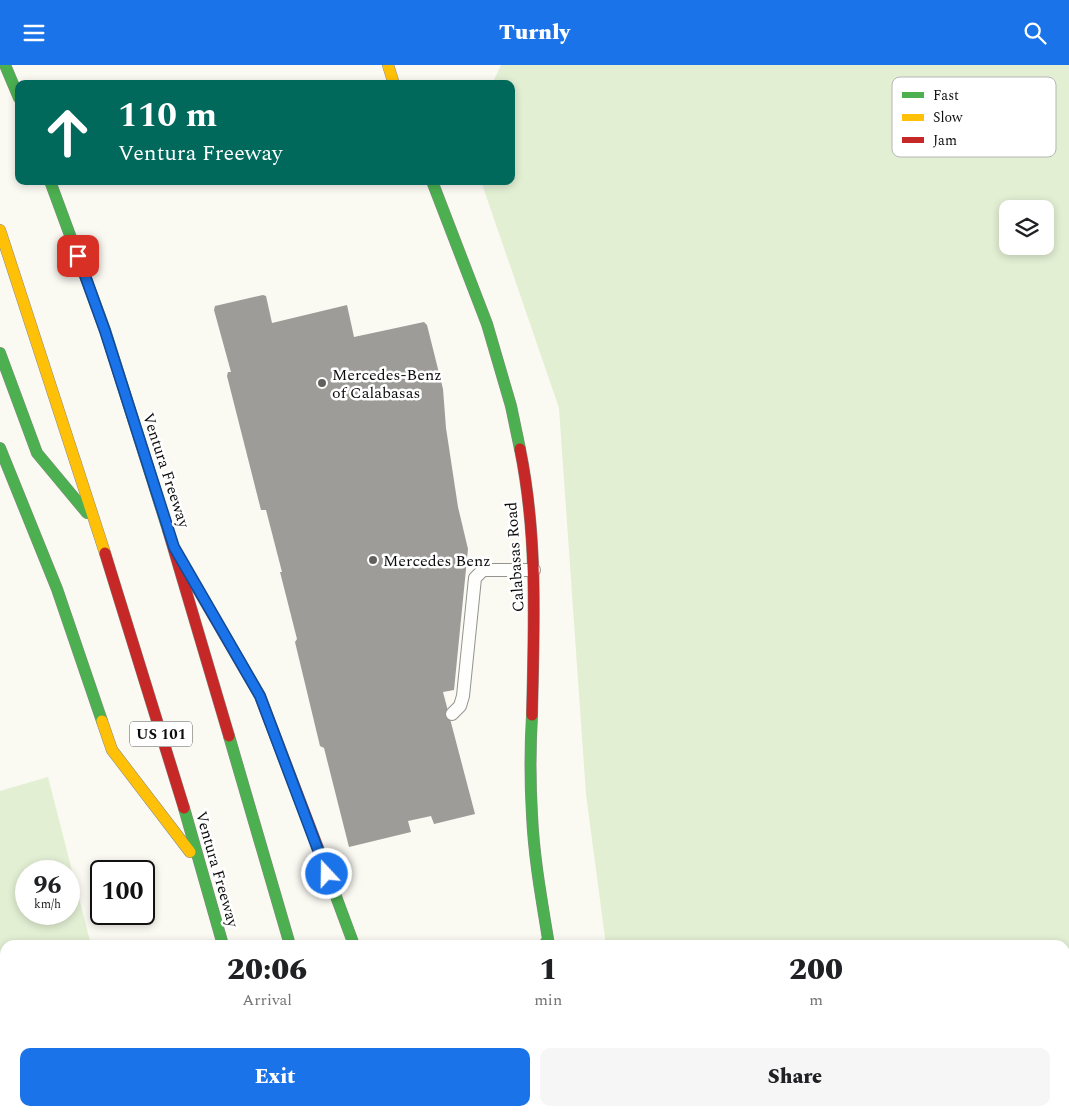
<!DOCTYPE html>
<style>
:root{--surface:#fff;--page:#f6f6f6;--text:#202124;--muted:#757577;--accent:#1a73e8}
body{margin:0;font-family:Spectral,serif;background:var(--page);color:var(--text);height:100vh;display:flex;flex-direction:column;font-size:19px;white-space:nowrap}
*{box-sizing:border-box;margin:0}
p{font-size:16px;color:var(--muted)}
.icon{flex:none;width:28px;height:28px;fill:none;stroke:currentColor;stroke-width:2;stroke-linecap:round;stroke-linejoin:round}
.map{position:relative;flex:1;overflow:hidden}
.details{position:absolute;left:0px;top:875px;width:1070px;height:176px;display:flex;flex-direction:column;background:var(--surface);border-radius:15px 15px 0 0;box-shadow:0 2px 8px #0003}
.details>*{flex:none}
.banner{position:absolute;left:15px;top:15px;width:500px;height:105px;border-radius:10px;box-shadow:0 2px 8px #0003;background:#00695c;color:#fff;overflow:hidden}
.fabs{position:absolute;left:999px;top:135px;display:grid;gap:10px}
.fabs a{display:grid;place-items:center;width:55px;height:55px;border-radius:10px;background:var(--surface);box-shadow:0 2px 8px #0003;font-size:25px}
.speed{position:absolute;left:15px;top:795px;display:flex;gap:10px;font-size:25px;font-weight:700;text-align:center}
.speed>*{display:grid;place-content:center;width:65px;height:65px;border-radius:50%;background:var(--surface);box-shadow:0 2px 8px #0003;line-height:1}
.speed small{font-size:12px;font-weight:400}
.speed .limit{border:2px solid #111;border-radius:8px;background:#fff;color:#111}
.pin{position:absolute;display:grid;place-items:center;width:42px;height:42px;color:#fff;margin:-21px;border-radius:10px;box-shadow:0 2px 8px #0006}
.me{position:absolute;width:55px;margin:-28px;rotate:339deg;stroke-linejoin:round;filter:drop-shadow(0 0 4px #0008)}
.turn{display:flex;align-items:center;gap:18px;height:105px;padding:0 20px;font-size:22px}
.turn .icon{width:65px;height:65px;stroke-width:2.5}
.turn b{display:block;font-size:35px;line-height:42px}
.eta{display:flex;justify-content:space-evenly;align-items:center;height:85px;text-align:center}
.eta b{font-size:30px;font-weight:800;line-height:35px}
.primary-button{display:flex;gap:10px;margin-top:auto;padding:10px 20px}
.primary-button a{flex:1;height:58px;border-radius:10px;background:var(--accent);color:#fff;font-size:20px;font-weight:800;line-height:58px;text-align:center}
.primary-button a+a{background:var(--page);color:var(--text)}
header{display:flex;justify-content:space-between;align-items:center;height:65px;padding:0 20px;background:var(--accent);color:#fff;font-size:22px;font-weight:800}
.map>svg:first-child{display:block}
</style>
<header><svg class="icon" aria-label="menu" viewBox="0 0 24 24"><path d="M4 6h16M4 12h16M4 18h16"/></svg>Turnly<svg class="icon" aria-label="search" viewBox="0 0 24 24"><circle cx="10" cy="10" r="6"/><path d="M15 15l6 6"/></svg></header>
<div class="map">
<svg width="1069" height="1051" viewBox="0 0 1069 1051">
<rect width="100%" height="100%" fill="#faf9f2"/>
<path fill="#e2efd3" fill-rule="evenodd" d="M 501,0 L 1069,0 L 1069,1051 L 629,1051 L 628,1046 L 1065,1046 L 1065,880 L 606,880 L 586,729 L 559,343 L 481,116 L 511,116 L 511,19 L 492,19 ZM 1008,144 L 1045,144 L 1045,181 L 1008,181 Z
M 48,712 L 91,880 L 5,880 L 5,1007 L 0,989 L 0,726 ZM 69,806 L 69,849 L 26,849 L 26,806 Z
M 16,1046 L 134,1046 L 135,1051 L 17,1051 Z"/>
<path fill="#9d9c98" d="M 263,230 L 266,231 L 272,258 L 347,240 L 354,272 L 424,257 L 427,260 L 443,324 L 446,363 L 458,442 L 468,484 L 454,625 L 443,627 L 475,749 L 434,759 L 431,751 L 408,756 L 411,767 L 349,782 L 324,683 L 320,681 L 295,577 L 297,574 L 280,507 L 282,507 L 266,445 L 261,445 L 227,311 L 228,307 L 231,307 L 214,245 L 215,241 Z"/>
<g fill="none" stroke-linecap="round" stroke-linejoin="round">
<g stroke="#949390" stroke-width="14">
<path id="lane" d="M 452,649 L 460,641 L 463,631 L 475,513 L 483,505 L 534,505"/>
</g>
<g stroke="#8a8a87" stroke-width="12">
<path id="fast" d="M 5,0 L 19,33
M 50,116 L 105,265 L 168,465
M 432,116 L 487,259 L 511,341 L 520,384
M 0,288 L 37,388 L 87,448
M 0,383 L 57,524 L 102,656
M 532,650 C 530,684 530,717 532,750 C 534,794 542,837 549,880
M 229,671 L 290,880
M 184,743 L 223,880
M 321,791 L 354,880
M 544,880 L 548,874
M 417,1046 L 418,1051
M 559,1046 L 559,1051
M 592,1046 L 593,1051"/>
</g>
<g stroke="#8a8a87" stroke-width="12">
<path id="slow" d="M 388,0 L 394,19
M 0,165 L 105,488
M 102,656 L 112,685 L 190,787"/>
</g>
<g stroke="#8a8a87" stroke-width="12">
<path id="jam" d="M 520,384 C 538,472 534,561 532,650
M 168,465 L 229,671
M 105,488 L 184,743
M 196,521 L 260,631 L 321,791
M 269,1046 L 270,1051
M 338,1046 L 340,1051"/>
</g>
<use href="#lane" stroke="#fefefd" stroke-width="12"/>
<use href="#fast" stroke="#4caf50" stroke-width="11"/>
<use href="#slow" stroke="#ffc107" stroke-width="11"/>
<use href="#jam" stroke="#c62828" stroke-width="11"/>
</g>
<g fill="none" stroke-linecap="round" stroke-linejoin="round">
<g stroke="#114b97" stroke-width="12">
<path id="route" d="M 78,191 L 105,266 L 174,482 L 260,631 L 327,809"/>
</g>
<use href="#route" stroke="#1a73e8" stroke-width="9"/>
</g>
<g fill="#60605d" stroke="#fff" stroke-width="2">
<circle cx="322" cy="318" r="5"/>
<circle cx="373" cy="495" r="5"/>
</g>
<g text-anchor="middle" stroke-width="5" stroke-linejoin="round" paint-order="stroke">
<rect fill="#fff" stroke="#565656" stroke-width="1" x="130" y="656.5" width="62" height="25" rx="4"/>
<g font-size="15" font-weight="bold" fill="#0d0d0d">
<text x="161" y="674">US 101</text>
</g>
<g font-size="16" fill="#0d0d0d" stroke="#fff" text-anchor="start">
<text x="332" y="315">Mercedes-Benz<tspan x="332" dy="18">of Calabasas</tspan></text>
<text x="383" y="501">Mercedes Benz</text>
</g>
<g font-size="16" fill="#0d0d0d" stroke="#fff">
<text transform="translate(167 405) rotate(72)" y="6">Ventura Freeway</text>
<text transform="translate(514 492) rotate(-94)" y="6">Calabasas Road</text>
<text transform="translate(218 804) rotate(74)" y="6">Ventura Freeway</text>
</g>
</g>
<rect x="892" y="12" width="164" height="80" rx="8" fill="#fff" stroke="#b6b6b6" stroke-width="1"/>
<rect x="902" y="27" width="22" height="6" fill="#4caf50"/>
<rect x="902" y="49" width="22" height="7" fill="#ffc107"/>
<rect x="902" y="72" width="22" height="6" fill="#c62828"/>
<g font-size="14" fill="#0d0d0d">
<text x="933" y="35">Fast</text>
<text x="933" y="57">Slow</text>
<text x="933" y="80">Jam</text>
</g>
</svg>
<div class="fabs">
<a><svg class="icon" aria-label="layers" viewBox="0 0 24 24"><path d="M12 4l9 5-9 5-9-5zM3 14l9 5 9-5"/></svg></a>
</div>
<div class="speed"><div>96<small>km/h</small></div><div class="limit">100</div></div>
<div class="pin" style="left:78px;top:191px;background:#d93025"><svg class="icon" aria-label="arrive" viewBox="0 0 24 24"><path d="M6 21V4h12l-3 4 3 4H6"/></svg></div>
<svg class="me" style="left:327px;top:809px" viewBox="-20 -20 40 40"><circle r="17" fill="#1a73e8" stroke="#fff" stroke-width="3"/><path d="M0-11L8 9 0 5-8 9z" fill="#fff"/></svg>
<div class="banner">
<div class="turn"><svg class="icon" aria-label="ahead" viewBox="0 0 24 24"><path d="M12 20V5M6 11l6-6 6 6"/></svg><div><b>110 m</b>Ventura Freeway</div></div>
</div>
<section class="details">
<div class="eta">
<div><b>20:06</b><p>Arrival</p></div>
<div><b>1</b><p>min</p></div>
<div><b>200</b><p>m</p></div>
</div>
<div class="primary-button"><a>Exit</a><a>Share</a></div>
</section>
</div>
